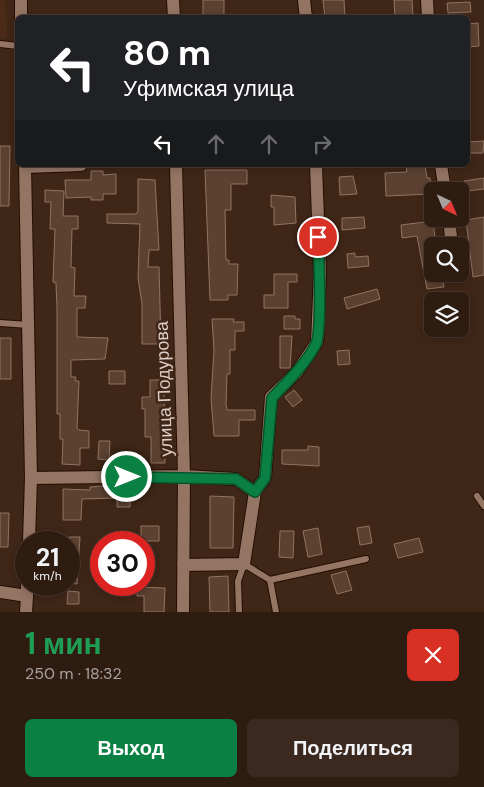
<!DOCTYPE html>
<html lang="ru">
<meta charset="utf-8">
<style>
:root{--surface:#2f1c11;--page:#3b291f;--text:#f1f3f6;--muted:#a7a19f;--line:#4a3a31;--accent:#0b8043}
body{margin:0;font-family:"DM Sans",sans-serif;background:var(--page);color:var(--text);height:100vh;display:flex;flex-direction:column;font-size:19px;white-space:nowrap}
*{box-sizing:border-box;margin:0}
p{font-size:16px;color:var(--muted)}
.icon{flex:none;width:28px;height:28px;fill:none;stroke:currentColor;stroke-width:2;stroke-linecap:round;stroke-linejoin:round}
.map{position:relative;height:612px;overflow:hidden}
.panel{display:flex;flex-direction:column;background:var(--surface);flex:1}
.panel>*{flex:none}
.banner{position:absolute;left:15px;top:15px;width:455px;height:152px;border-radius:8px;box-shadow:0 2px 8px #0003,0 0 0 1px var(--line);background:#202124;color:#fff;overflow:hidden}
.needle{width:32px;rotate:136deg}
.buttons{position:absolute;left:424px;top:182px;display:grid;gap:10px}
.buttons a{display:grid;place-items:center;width:45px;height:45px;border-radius:8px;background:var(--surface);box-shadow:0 2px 8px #0003,0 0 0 1px var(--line);font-size:25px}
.speed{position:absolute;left:15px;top:531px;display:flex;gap:10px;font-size:25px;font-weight:700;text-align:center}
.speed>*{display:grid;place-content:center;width:65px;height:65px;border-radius:50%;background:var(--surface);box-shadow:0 2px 8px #0003,0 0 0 1px var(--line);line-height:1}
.speed small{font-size:12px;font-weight:400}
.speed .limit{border:8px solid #d22;background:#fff;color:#111}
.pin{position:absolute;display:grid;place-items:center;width:42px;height:42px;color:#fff;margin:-21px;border:2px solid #fff;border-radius:50%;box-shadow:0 1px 5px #0007}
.me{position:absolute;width:55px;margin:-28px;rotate:90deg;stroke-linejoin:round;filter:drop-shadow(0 0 4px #0008)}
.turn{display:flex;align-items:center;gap:18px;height:105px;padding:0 25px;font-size:22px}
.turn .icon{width:65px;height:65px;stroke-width:2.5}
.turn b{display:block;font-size:35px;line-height:42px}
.lanes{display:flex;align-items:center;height:48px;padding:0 25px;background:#0003;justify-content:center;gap:25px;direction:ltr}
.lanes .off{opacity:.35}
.round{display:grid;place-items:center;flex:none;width:52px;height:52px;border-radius:8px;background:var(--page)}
.overview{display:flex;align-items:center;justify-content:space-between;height:85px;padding:0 25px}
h1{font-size:30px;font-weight:700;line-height:38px;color:#1e9e55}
.action{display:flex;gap:10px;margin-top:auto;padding:10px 25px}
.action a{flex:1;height:58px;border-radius:8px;background:var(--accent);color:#fff;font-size:20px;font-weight:700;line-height:58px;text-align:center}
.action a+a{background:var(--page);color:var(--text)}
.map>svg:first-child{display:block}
</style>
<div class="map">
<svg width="484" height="612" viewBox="0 0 484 612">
<rect width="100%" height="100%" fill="#3f2617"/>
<path fill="#4b2b18" d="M 0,0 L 6,0 L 7,38 L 0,38 Z"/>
<path fill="#5c4131" stroke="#927362" d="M 203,0 L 224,0 L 224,18 L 203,18 Z
M 323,0 L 344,0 L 345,18 L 325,18 Z
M 394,0 L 412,0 L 413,18 L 395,18 Z
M 470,2 L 471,12 L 448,13 L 447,3 Z
M 478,23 L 479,46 L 468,47 L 468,24 Z
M 484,141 L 483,153 L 468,153 L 468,142 Z
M 0,146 L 10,146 L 9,206 L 0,206 Z
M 406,165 L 425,165 L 427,178 L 430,178 L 431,194 L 386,196 L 385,173 L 407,172 Z
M 205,170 L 247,170 L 247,184 L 231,184 L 231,210 L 225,210 L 226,260 L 229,260 L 229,264 L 238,264 L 237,295 L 228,295 L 228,300 L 210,300 Z
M 91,171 L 103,171 L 103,175 L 116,174 L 116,194 L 103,194 L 103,200 L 91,200 L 91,197 L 66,198 L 65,180 L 91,180 Z
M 353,176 L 357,194 L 340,195 L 339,177 Z
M 484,178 L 484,189 L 466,191 L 464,181 Z
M 138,179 L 155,180 L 159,250 L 149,250 L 148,267 L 159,267 L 161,344 L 142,344 L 142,304 L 138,278 L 140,224 L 107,223 L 107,214 L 136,214 L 138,211 Z
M 45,190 L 64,191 L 63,216 L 78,216 L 78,229 L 72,229 L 71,267 L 75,268 L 74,296 L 86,296 L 85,308 L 77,308 L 77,337 L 108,338 L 105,359 L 71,360 L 71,377 L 76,377 L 75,381 L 79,381 L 77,428 L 79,430 L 89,431 L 89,448 L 80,448 L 80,465 L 62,464 L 63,439 L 60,439 L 60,414 L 57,414 L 57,308 L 56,283 L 53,282 L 55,229 L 50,229 L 51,202 L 45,202 Z
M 271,195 L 295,197 L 296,223 L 274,225 L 274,207 L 271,207 Z
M 364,217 L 365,228 L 342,230 L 342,218 Z
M 484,217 L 484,275 L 473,277 L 466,220 Z
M 433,221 L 436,246 L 432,246 L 432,274 L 442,274 L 444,287 L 427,289 L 417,236 L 402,238 L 401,225 Z
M 355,253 L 355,257 L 368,256 L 369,266 L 348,268 L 347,254 Z
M 274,274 L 297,274 L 297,282 L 288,282 L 288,308 L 264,308 L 264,295 L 274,295 Z
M 377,289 L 380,299 L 347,309 L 344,298 Z
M 284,316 L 295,316 L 295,319 L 300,319 L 300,329 L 284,329 Z
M 212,319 L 234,319 L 233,322 L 244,322 L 244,331 L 235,331 L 235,350 L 230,350 L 230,374 L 227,374 L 226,405 L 227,410 L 255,410 L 255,420 L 239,420 L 239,436 L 214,436 L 211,398 L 214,350 Z
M 280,336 L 292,336 L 290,368 L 280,368 Z
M 0,338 L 11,338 L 11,379 L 0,379 Z
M 349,350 L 350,364 L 338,365 L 337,351 Z
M 109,371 L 125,371 L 125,384 L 109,384 Z
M 150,380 L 164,380 L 165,463 L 151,463 L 151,437 L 145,437 L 145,409 L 142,409 L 142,397 L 150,397 Z
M 294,390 L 302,400 L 293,407 L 285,397 Z
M 99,441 L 110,441 L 109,460 L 98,459 Z
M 308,446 L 319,447 L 319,466 L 282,464 L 282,450 L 308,450 Z
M 116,485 L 133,485 L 133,501 L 130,501 L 130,507 L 117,507 L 117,498 L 82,499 L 81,520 L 63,520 L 63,489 L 90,490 L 90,487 Z
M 210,496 L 234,497 L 233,548 L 210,548 Z
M 0,513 L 9,513 L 8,547 L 0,547 Z
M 141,526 L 159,526 L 159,541 L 141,541 Z
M 369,526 L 372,543 L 360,545 L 357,528 Z
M 318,528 L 322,554 L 308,557 L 303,531 Z
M 280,531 L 294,531 L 293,558 L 279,557 Z
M 69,537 L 80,537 L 77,584 L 69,583 Z
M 419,538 L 423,552 L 398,558 L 394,544 Z
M 346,571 L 352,590 L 337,594 L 331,575 Z
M 228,576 L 229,612 L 210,612 L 209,577 Z
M 137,587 L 165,588 L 164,612 L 144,612 L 144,596 L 137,596 Z
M 68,591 L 79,592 L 79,604 L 67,604 Z"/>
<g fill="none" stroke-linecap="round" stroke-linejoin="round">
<g stroke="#250e02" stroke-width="8">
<path id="service" d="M 0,44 L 18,46
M 0,323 L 29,325
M 477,496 L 484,506
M 270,580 L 276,612
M 239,612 L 238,581 L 244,564 L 270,580 L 366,559"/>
</g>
<g stroke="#250e02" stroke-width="14">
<path id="minor" d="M 173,0 L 174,18
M 304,0 L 306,18
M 427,0 L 428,18
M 176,165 L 184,476 L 183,612
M 441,165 L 445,191
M 25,167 L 81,165
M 449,219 L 452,246
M 31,478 L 184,476 L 236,479 L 255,492
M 183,565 L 244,564 L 255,492 L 265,478 L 271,397 L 297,372 L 317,342 L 320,273 L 316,165
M 26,612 L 27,596"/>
</g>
<g stroke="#250e02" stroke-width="14">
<path id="tertiary" d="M 21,0 L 21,18
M 25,165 L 31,478 L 29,542
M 0,592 L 27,596 L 27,585"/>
</g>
<use href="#service" stroke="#947564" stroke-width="6"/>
<use href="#minor" stroke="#947564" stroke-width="12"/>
<use href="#tertiary" stroke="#947564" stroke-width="12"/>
</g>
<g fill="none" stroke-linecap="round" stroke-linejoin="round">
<g stroke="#07532c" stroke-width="12">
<path id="route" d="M 127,477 L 236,479 L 255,492 L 265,478 L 272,398 C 288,381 305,365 316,344 C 322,331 319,255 318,237"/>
</g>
<use href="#route" stroke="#0b8043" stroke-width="9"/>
</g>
<g text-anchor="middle" stroke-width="5" stroke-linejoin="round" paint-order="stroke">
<g font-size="18" fill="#dfcec5" stroke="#3f2617">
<text transform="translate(164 389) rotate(-92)" y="6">улица Подурова</text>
</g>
</g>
</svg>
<div class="buttons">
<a><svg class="needle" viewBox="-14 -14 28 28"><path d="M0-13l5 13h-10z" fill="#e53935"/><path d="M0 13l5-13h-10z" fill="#a7a19f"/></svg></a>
<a><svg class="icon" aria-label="search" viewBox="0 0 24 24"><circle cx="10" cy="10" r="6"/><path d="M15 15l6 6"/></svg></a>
<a><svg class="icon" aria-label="layers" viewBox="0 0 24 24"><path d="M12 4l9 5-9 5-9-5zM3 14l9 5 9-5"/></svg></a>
</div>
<div class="speed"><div>21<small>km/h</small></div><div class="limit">30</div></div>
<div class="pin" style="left:318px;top:237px;background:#d93025"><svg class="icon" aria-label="arrive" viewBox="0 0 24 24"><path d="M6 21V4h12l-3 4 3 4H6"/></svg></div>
<svg class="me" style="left:127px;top:477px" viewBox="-20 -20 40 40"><circle r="17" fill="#0b8043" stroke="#fff" stroke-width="3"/><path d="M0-11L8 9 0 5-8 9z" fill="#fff"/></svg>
<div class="banner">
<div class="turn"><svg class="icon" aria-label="left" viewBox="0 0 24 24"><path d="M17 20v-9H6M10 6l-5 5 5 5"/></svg><div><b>80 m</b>Уфимская улица</div></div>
<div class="lanes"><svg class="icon" aria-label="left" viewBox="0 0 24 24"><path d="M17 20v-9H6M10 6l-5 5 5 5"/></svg><svg class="icon off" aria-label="ahead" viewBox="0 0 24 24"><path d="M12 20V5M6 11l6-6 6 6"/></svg><svg class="icon off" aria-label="ahead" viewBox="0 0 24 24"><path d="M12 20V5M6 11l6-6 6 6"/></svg><svg class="icon off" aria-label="right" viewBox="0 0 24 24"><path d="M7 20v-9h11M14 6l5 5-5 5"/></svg></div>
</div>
</div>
<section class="panel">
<div class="overview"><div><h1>1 мин</h1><p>250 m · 18:32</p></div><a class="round" style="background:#d93025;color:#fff"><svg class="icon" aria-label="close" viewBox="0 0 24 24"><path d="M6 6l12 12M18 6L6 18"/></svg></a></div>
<div class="action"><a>Выход</a><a>Поделиться</a></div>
</section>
